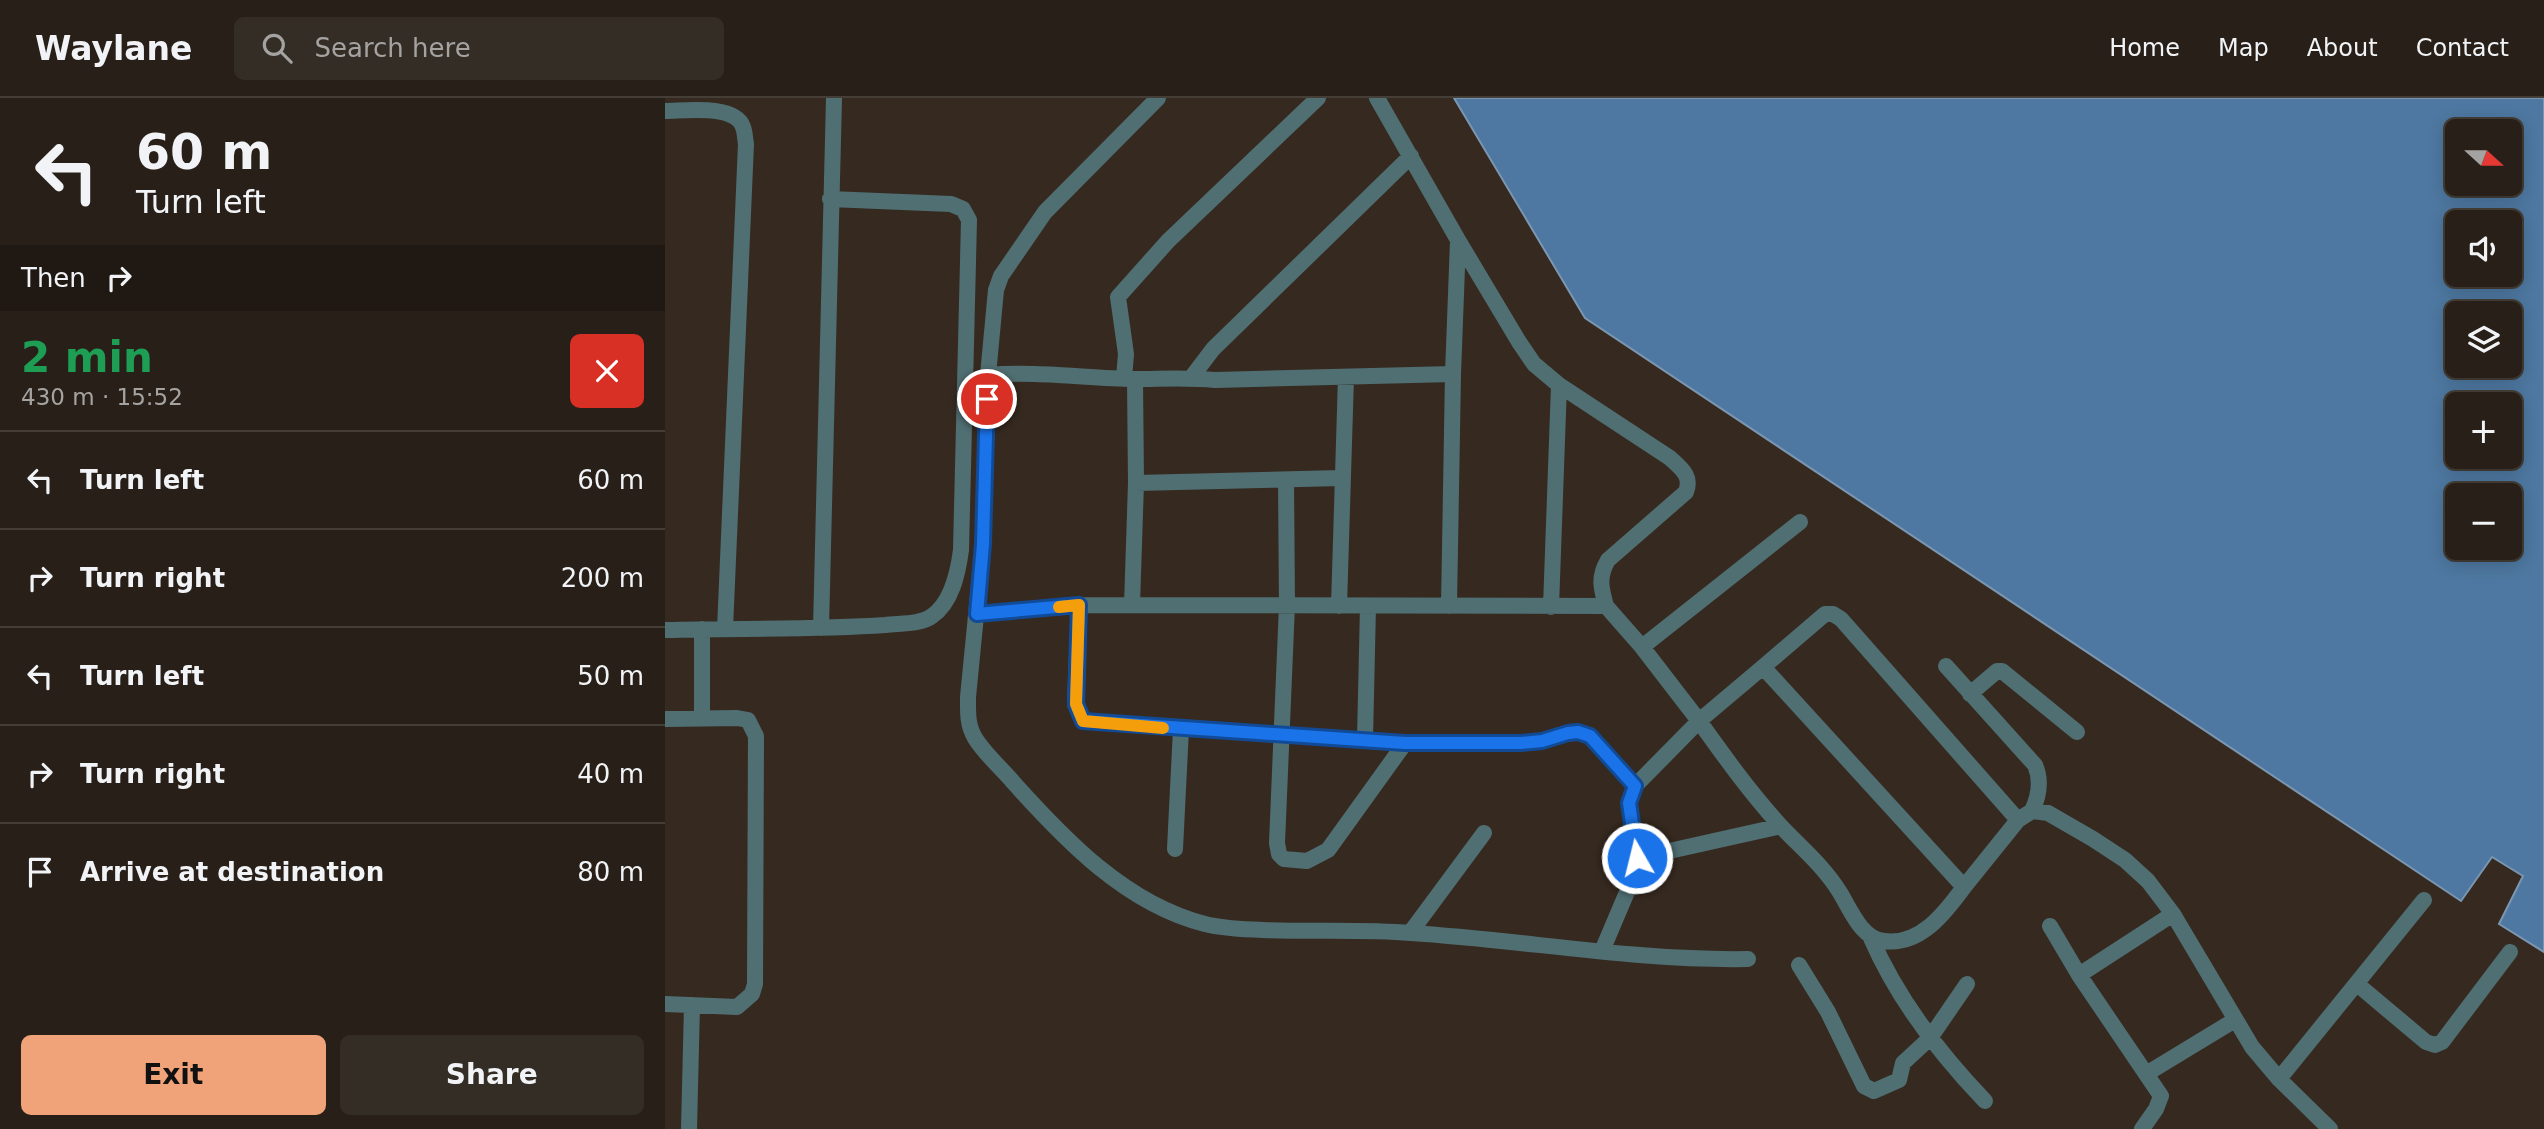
<!DOCTYPE html>
<meta charset="utf-8">
<style>
:root{--surface:#282018;--page:#342d25;--text:#f1f3f6;--muted:#a5a3a2;--line:#443e37;--accent:#f0a378}
body{margin:0;font-family:"DejaVu Sans",sans-serif;background:var(--page);color:var(--text);height:100vh;display:flex;flex-direction:column;font-size:26px;white-space:nowrap}
*{box-sizing:border-box;margin:0}
p{font-size:23px;color:var(--muted)}
.icon{flex:none;width:38px;height:38px;fill:none;stroke:currentColor;stroke-width:2;stroke-linecap:round;stroke-linejoin:round}
.map{position:relative;flex:1;overflow:hidden}
.drawer{display:flex;flex-direction:column;background:var(--surface);width:665px}
.drawer>*{flex:none}
.top-card{background:#282018;color:var(--text);overflow:hidden}
.needle{width:46px;rotate:111deg}
.tools{position:absolute;left:1780px;top:21px;display:grid;gap:14px}
.tools a{display:grid;place-items:center;width:77px;height:77px;border-radius:10px;background:var(--surface);box-shadow:0 4px 18px #0003,0 0 0 2px var(--line);font-size:35px}
.pin{position:absolute;display:grid;place-items:center;width:60px;height:60px;color:#fff;margin:-30px;border:4px solid #fff;border-radius:50%;box-shadow:0 2px 7px #0007}
.me{position:absolute;width:77px;margin:-38px;rotate:352deg;stroke-linejoin:round;filter:drop-shadow(0 0 5px #0008)}
.turn{display:flex;align-items:center;gap:24px;height:147px;padding:0 21px;font-size:32px}
.turn .icon{width:91px;height:91px;stroke-width:2.5}
.turn b{display:block;font-size:49px;line-height:60px}
.then{display:flex;align-items:center;height:66px;padding:0 21px;background:#0003;gap:14px;font-size:26px}
.round{display:grid;place-items:center;flex:none;width:74px;height:74px;border-radius:10px;background:var(--page)}
.head{display:flex;align-items:center;justify-content:space-between;height:119px;padding:0 21px}
h1{font-size:42px;font-weight:700;line-height:52px;color:#1e9e55}
.primary-button{display:flex;gap:14px;margin-top:auto;padding:14px 21px}
.primary-button a{flex:1;height:80px;border-radius:10px;background:var(--accent);color:#111;font-size:28px;font-weight:700;line-height:80px;text-align:center}
.primary-button a+a{background:var(--page);color:var(--text)}
ul{padding:0;list-style:none}
li{display:flex;align-items:center;gap:21px;height:98px;padding:0 21px;border-top:2px solid var(--line)}
li div{flex:1}
li b{display:block;font-size:26px}
li em{font-style:normal}
header{display:flex;align-items:center;gap:42px;box-sizing:border-box;height:98px;padding:0 35px;background:var(--surface);border-bottom:2px solid var(--line)}
header strong{font-size:33px}
nav{display:flex;gap:38px;margin-inline-start:auto;font-size:24px}
.search{width:490px;height:63px;background:var(--page);display:flex;align-items:center;gap:18px;box-sizing:border-box;padding:0 24px;border-radius:10px;color:var(--muted);font-size:26px}
main{display:flex;flex:1;min-height:0}
.map>svg:first-child{display:block}
</style>
<header>
<strong>Waylane</strong>
<div class="search"><svg class="icon" aria-label="search" viewBox="0 0 24 24"><circle cx="10" cy="10" r="6"/><path d="M15 15l6 6"/></svg>Search here</div>
<nav><a>Home</a><a>Map</a><a>About</a><a>Contact</a></nav>
</header>
<main>
<section class="drawer">
<div class="top-card">
<div class="turn"><svg class="icon" aria-label="left" viewBox="0 0 24 24"><path d="M17 20v-9H6M10 6l-5 5 5 5"/></svg><div><b>60 m</b>Turn left</div></div>
<div class="then">Then<svg class="icon" aria-label="right" viewBox="0 0 24 24"><path d="M7 20v-9h11M14 6l5 5-5 5"/></svg></div>
</div>
<div class="head"><div><h1>2 min</h1><p>430 m · 15:52</p></div><a class="round" style="background:#d93025;color:#fff"><svg class="icon" aria-label="close" viewBox="0 0 24 24"><path d="M6 6l12 12M18 6L6 18"/></svg></a></div>
<ul>
<li><svg class="icon" aria-label="left" viewBox="0 0 24 24"><path d="M17 20v-9H6M10 6l-5 5 5 5"/></svg><div><b>Turn left</b></div><em>60 m</em></li>
<li><svg class="icon" aria-label="right" viewBox="0 0 24 24"><path d="M7 20v-9h11M14 6l5 5-5 5"/></svg><div><b>Turn right</b></div><em>200 m</em></li>
<li><svg class="icon" aria-label="left" viewBox="0 0 24 24"><path d="M17 20v-9H6M10 6l-5 5 5 5"/></svg><div><b>Turn left</b></div><em>50 m</em></li>
<li><svg class="icon" aria-label="right" viewBox="0 0 24 24"><path d="M7 20v-9h11M14 6l5 5-5 5"/></svg><div><b>Turn right</b></div><em>40 m</em></li>
<li><svg class="icon" aria-label="arrive" viewBox="0 0 24 24"><path d="M6 21V4h12l-3 4 3 4H6"/></svg><div><b>Arrive at destination</b></div><em>80 m</em></li>
</ul>
<div class="primary-button"><a>Exit</a><a>Share</a></div>
</section>
<div class="map">
<svg width="1879" height="1031" viewBox="0 0 1879 1031">
<rect width="100%" height="100%" fill="#362a20"/>
<path fill="#4e78a1" stroke="#7b96b1" stroke-width="2" fill-rule="evenodd" d="M 789,0 L 1879,0 L 1879,854 L 1834,826 L 1858,778 L 1827,759 L 1796,803 L 920,220 ZM 1792,33 L 1844,33 L 1844,86 L 1792,86 ZM 1792,124 L 1844,124 L 1844,177 L 1792,177 ZM 1792,215 L 1844,215 L 1844,268 L 1792,268 ZM 1792,306 L 1844,306 L 1844,359 L 1792,359 ZM 1792,397 L 1844,397 L 1844,450 L 1792,450 Z"/>
<g fill="none" stroke-linecap="round" stroke-linejoin="round">
<path stroke="#506f73" stroke-width="16" d="M 493,0 L 380,114 L 336,178 L 331,192 L 323,277 L 318,446 L 303,599 C 303,613 302,627 310,640 C 319,655 336,670 348,684 C 400,742 461,806 540,826 C 559,831 579,831 598,832 C 647,834 697,831 746,835 C 858,842 970,863 1083,861
M 712,0 L 793,142 L 854,244 L 869,266 L 894,287 L 1005,360 C 1017,371 1027,378 1021,394 L 943,462 C 933,479 936,490 941,508
M 0,13 C 20,13 70,6 78,29 C 80,34 80,41 81,46 L 60,531
M 323,277 C 372,273 420,280 469,281 C 496,281 523,279 550,282 L 788,276
M 459,280 L 461,256 L 453,199 L 503,143 L 653,0
M 526,280 L 548,251 L 746,58
M 621,382 L 622,507 L 612,745 L 614,756 L 619,761 L 642,763 L 663,752 L 740,645
M 471,385 L 676,380
M 414,507 L 410,606 L 418,623 L 740,645 L 856,645 L 877,643 L 903,635 L 913,634 L 925,638 L 970,688
M 467,507 L 471,385 L 470,281
M 674,508 L 681,279
M 784,508 L 788,276 L 793,143
M 886,509 L 894,287
M 312,516 L 414,507 L 941,508 L 977,549 L 1034,623 L 1098,569 L 1299,789 L 1353,722 L 1367,713 L 1383,715 L 1428,741 L 1460,762 L 1483,783 L 1508,816 L 1587,949 L 1614,981 L 1665,1031
M 156,530 L 169,0
M 37,531 L 37,619
M 0,532 C 73,530 147,532 220,527 C 234,525 255,527 267,518 C 287,504 293,475 296,452 L 304,122 L 298,111 L 286,106 L 165,101
M 977,549 L 1135,424
M 1281,568 L 1370,667 C 1377,683 1374,698 1367,713
M 1098,569 L 1160,516 L 1168,516 L 1176,521 L 1353,722
M 1305,596 L 1332,573 L 1337,573 L 1412,634
M 0,621 L 72,620 L 83,622 L 91,638 L 90,886 L 87,896 L 72,909 L 0,906
M 700,641 L 703,508
M 510,751 L 516,631
M 973,760 L 1116,728
M 1385,828 L 1414,877 L 1496,998 L 1491,1011 L 1477,1031
M 745,835 L 819,735
M 1206,840 C 1233,902 1273,954 1320,1003
M 937,853 L 965,787 L 973,760 L 964,704 L 970,688 L 1034,623 C 1059,658 1084,693 1113,725 C 1134,748 1157,766 1174,793 C 1185,810 1196,841 1219,843 C 1255,848 1280,815 1299,789
M 1134,867 L 1163,914 L 1199,988 L 1209,993 L 1234,982 L 1238,965 L 1265,940 L 1302,886
M 1414,877 L 1508,816
M 1692,886 L 1761,944 L 1770,947 L 1777,944 L 1845,854
M 1481,976 L 1570,922
M 1614,981 L 1759,802
M 24,1031 L 27,907"/>
</g>
<g fill="none" stroke-linecap="round" stroke-linejoin="round">
<g stroke="#114b97" stroke-width="18">
<path id="route" d="M 322,301 L 318,446 L 312,516 L 414,507 L 411,606 L 418,623 L 740,645 L 856,645 L 877,643 L 903,635 L 913,634 L 925,638 L 970,688 L 964,705 L 972,760"/>
</g>
<use href="#route" stroke="#1a73e8" stroke-width="12"/>
<path stroke="#f59e0b" stroke-width="12" d="M 394,509 L 414,507 L 411,606 L 418,623 L 498,630"/>
</g>
</svg>
<div class="tools">
<a><svg class="needle" viewBox="-14 -14 28 28"><path d="M0-13l5 13h-10z" fill="#e53935"/><path d="M0 13l5-13h-10z" fill="#a5a3a2"/></svg></a>
<a><svg class="icon" aria-label="sound" viewBox="0 0 24 24"><path d="M4 9h4l5-4v14l-5-4H4zM17 9q2 3 0 6"/></svg></a>
<a><svg class="icon" aria-label="layers" viewBox="0 0 24 24"><path d="M12 4l9 5-9 5-9-5zM3 14l9 5 9-5"/></svg></a>
<a>+</a>
<a>−</a>
</div>
<div class="pin" style="left:322px;top:301px;background:#d93025"><svg class="icon" aria-label="arrive" viewBox="0 0 24 24"><path d="M6 21V4h12l-3 4 3 4H6"/></svg></div>
<svg class="me" style="left:972px;top:760px" viewBox="-20 -20 40 40"><circle r="17" fill="#1a73e8" stroke="#fff" stroke-width="3"/><path d="M0-11L8 9 0 5-8 9z" fill="#fff"/></svg>
</div>
</main>
